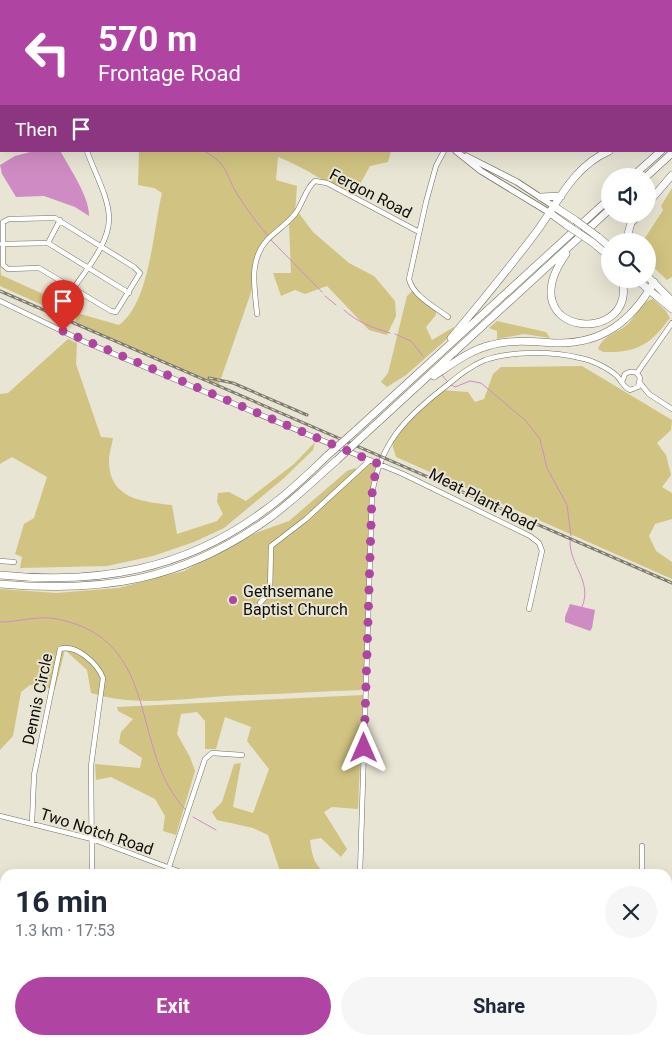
<!DOCTYPE html>
<meta charset="utf-8">
<style>
:root{--surface:#fff;--page:#f6f6f7;--text:#1f2937;--muted:#747a83;--accent:#b044a3}
body{margin:0;font-family:Roboto,sans-serif;background:var(--page);color:var(--text);height:100vh;display:flex;flex-direction:column;font-size:19px;white-space:nowrap}
*{box-sizing:border-box;margin:0}
p{font-size:16px;color:var(--muted)}
.icon{flex:none;width:28px;height:28px;fill:none;stroke:currentColor;stroke-width:2;stroke-linecap:round;stroke-linejoin:round}
.map{position:relative;flex:1;overflow:hidden}
.drawer{position:absolute;left:0px;top:869px;width:672px;height:176px;display:flex;flex-direction:column;background:var(--surface);border-radius:15px 15px 0 0;box-shadow:0 5px 20px #0002}
.drawer>*{flex:none}
.guide{position:absolute;left:0px;top:0px;width:672px;height:152px;box-shadow:0 5px 20px #0002;background:#b044a3;color:#fff;overflow:hidden}
.tools{position:absolute;left:601px;top:168px;display:grid;gap:10px}
.tools a{display:grid;place-items:center;width:55px;height:55px;border-radius:50%;background:var(--surface);box-shadow:0 5px 20px #0002;font-size:25px}
.pin{position:absolute;display:grid;place-items:center;width:42px;height:42px;color:#fff;margin:-51px -21px;border-radius:50% 50% 50% 0;rotate:-45deg;box-shadow:0 0 5px #0007}
.pin .icon{rotate:45deg}
.me{position:absolute;width:55px;margin:-28px;rotate:0deg;stroke-linejoin:round;filter:drop-shadow(0 0 4px #0008)}
.turn{display:flex;align-items:center;gap:18px;height:105px;padding:0 15px;font-size:22px}
.turn .icon{width:65px;height:65px;stroke-width:2.5}
.turn b{display:block;font-size:35px;line-height:42px}
.then{display:flex;align-items:center;height:48px;padding:0 15px;background:#0003;gap:10px;font-size:19px}
.round{display:grid;place-items:center;flex:none;width:52px;height:52px;border-radius:26px;background:var(--page)}
.head{display:flex;align-items:center;justify-content:space-between;height:85px;padding:0 15px}
h1{font-size:30px;font-weight:700;line-height:38px}
.primary-button{display:flex;gap:10px;margin-top:auto;padding:10px 15px}
.primary-button a{flex:1;height:58px;border-radius:30px;background:var(--accent);color:#fff;font-size:20px;font-weight:700;line-height:58px;text-align:center}
.primary-button a+a{background:var(--page);color:var(--text)}
.map>svg:first-child{display:block}
</style>
<div class="map">
<svg width="672" height="1044" viewBox="0 0 672 1044">
<rect width="100%" height="100%" fill="#e8e5d4"/>
<path fill="#d1c482" d="M 438,0 L 672,0 L 672,82 L 671,1 Z
M 139,151 L 391,151 L 388,162 L 370,166 L 353,197 C 327,184 305,167 278,157 L 276,180 L 297,186 L 295,213 L 269,239 L 256,260 L 254,284 L 218,387 L 75,323 L 77,313 L 119,325 C 150,303 153,230 162,193 L 154,188 L 138,185 Z
M 672,188 L 672,277 L 667,280 L 648,262 L 648,241 L 643,241 L 663,210 L 661,206 Z
M 298,212 L 313,232 L 349,263 L 374,276 L 395,301 L 396,316 L 387,335 L 369,330 L 327,286 L 305,294 L 295,290 L 281,296 L 273,273 L 291,273 L 289,224 Z
M 0,250 L 1,275 L 72,307 L 71,318 L 0,286 Z
M 414,289 L 436,308 L 436,315 L 426,327 L 432,340 L 454,327 L 456,331 L 406,375 L 387,387 L 381,382 L 388,373 L 407,296 Z
M 653,299 L 666,311 L 670,318 C 650,345 637,353 603,352 L 598,349 C 603,335 618,333 628,324 C 637,315 640,302 653,299 Z
M 497,321 L 546,332 L 550,338 L 524,334 L 497,339 L 497,331 L 489,328 Z
M 68,339 L 77,343 L 76,364 L 101,437 L 113,438 C 112,445 109,454 109,461 C 109,499 143,502 172,505 L 177,534 L 217,521 L 223,514 L 217,502 L 218,493 L 229,492 L 246,501 L 294,464 L 315,442 L 313,450 L 284,478 L 224,528 L 194,542 L 153,556 L 107,566 L 20,568 L 22,557 L 15,554 L 24,524 L 34,518 L 47,477 L 12,457 L 0,464 L 0,394 L 8,393 Z
M 582,366 L 672,420 L 671,430 L 657,443 L 666,455 L 671,475 L 662,487 L 672,493 L 672,519 L 655,524 L 649,536 L 656,551 L 672,562 L 672,579 L 396,457 L 391,440 L 395,433 L 441,390 L 468,392 L 475,402 L 484,399 L 493,374 L 501,367 Z
M 371,462 L 377,464 L 372,477 L 363,690 C 324,691 285,694 246,695 C 194,696 142,709 91,693 L 87,670 L 65,650 L 55,689 L 30,685 L 21,692 L 13,736 L 0,750 L 0,589 L 56,593 L 118,588 L 184,571 L 258,532 L 289,521 L 347,471 L 355,468 L 359,472 Z
M 363,695 L 358,809 L 332,807 L 324,812 L 347,849 L 341,857 L 321,838 L 310,840 C 312,855 314,867 328,874 L 281,874 L 268,835 L 253,828 L 217,820 L 212,812 L 222,802 L 234,764 L 241,763 L 233,807 L 253,813 L 269,769 L 247,741 L 251,727 L 225,717 L 216,749 L 205,749 L 205,721 L 197,712 L 181,714 L 177,734 L 190,757 L 195,771 L 176,835 L 163,831 L 165,816 L 155,799 L 111,777 L 96,780 L 95,764 L 140,768 L 142,758 L 119,743 L 121,732 L 133,719 L 118,711 L 117,707 Z
M 5,1017 L 5,1040 L 40,1040 L 41,1044 L 0,1044 L 0,1018 Z"/>
<path fill="#cf8cc4" d="M 34,151 L 61,152 C 70,169 90,198 89,216 L 75,207 L 44,196 L 16,197 L 2,174 L 0,165 L 15,156 Z
M 570,604 L 595,610 L 592,628 L 590,631 L 565,622 L 565,617 Z"/>
<g fill="none" stroke-linecap="round" stroke-linejoin="round">
<path stroke="#cf8cc4" stroke-width="1" d="M 0,78 L 1,78
M 0,97 L 1,98
M 204,151 C 229,165 224,172 237,194 C 246,208 257,223 268,236
M 271,240 L 322,292
M 325,296 L 336,305
M 344,310 C 357,322 373,328 390,333
M 395,334 L 411,341 L 423,356
M 441,374 L 447,381
M 450,384 L 455,387 L 470,381 L 481,383 L 526,421 L 540,439 L 547,468 L 567,505 L 571,536
M 570,541 C 569,565 593,581 582,607
M 0,622 C 19,622 38,615 57,619 C 164,640 128,751 186,810
M 193,817 L 216,830"/>
<g stroke="#726f60" stroke-width="5.5">
<path id="minor" d="M 200,1 L 201,0
M 298,1 L 298,0
M 671,101 L 672,101
M 444,151 L 436,166 L 426,202 L 409,279 C 413,296 435,307 448,317
M 55,218 L 134,267 L 140,273 L 116,312 L 111,311 L 39,268 L 8,269 L 3,265 L 3,222 L 9,219 Z
M 48,243 L 60,220
M 2,244 L 48,243 L 129,293
M 73,289 C 87,269 110,242 109,217 C 108,195 94,172 87,151
M 0,301 L 85,342 L 403,474 L 530,536 L 539,543 L 542,551 L 529,609
M 257,314 C 255,289 248,261 267,240 C 276,231 287,224 295,214 C 303,204 305,189 315,181 L 327,183 L 419,232
M 637,373 L 672,323
M 640,383 L 649,394 L 672,409
M 0,561 L 14,562
M 260,603 L 270,592 L 271,546 L 306,519 L 370,460
M 0,816 L 92,839 L 186,874
M 32,823 L 34,775 L 60,649 C 76,644 97,663 103,678 L 91,766 L 92,874
M 169,867 L 205,759 L 212,753 L 242,755
M 360,874 L 372,494 C 380,445 403,420 441,390 C 455,379 468,367 485,360 C 511,351 553,351 580,358 C 592,360 608,368 617,376 C 622,381 623,387 630,390 L 638,387 L 640,378 C 637,371 631,370 625,374 L 622,382
M 642,874 L 642,846
M 668,1007 L 672,1007
M 90,1040 L 91,1044
M 212,1040 L 215,1044
M 120,1044 L 177,1040"/>
</g>
<g stroke="#726f60" stroke-width="7">
<path id="major" d="M 0,31 L 1,31
M 456,151 L 481,171 L 550,213
M 466,156 L 517,182 L 555,207"/>
</g>
<g stroke="#726f60" stroke-width="8">
<path id="highway" d="M 671,128 L 672,127
M 671,142 L 672,141
M 633,176 L 661,151
M 647,176 L 672,153
M 541,197 L 561,196
M 648,203 L 672,175
M 555,207 L 575,220
M 550,213 L 568,226
M 598,237 L 610,247
M 626,241 L 631,223 L 639,214
M 592,242 L 610,257
M 566,254 C 508,336 638,348 622,279
M 648,277 L 672,301
M 636,279 L 672,309
M 451,338 C 478,306 505,273 531,239 C 556,208 570,168 609,151
M 434,376 C 452,364 470,350 491,345 C 513,339 534,342 556,343 C 602,344 631,322 654,282
M 355,431 L 610,198
M 364,435 L 610,209
M 0,575 C 97,585 185,570 265,510 C 288,494 308,474 328,455
M 0,584 C 102,593 182,581 268,519 C 292,502 314,480 337,460"/>
</g>
<use href="#minor" stroke="#fff" stroke-width="4.5"/>
<use href="#major" stroke="#fff" stroke-width="5.5"/>
<use href="#highway" stroke="#fff" stroke-width="7"/>
<g stroke="#7f7d72" stroke-width="3">
<path id="rail" d="M 0,291 L 672,583
M 209,378 L 233,383 L 307,415"/>
</g>
<use href="#rail" stroke="#e8e5d4" stroke-width="1" stroke-dasharray="4" stroke-linecap="butt"/>
<g stroke="#726f60" stroke-width="8" stroke-linecap="butt">
<path id="highway-bridge" d="M 575,220 L 598,237
M 568,226 L 592,242
M 328,455 L 355,431
M 337,460 L 364,435"/>
</g>
<use href="#highway-bridge" stroke="#fff" stroke-width="7"/>
</g>
<g fill="none" stroke-linecap="round" stroke-linejoin="round">
<path stroke="#b044a3" stroke-width="9" stroke-dasharray="0 16.2" d="M 63,331 L 379,464 L 375,475 L 372,494 L 364,748"/>
</g>
<circle fill="#b044a3" stroke="#e8e5d4" stroke-width="2" cx="233" cy="600" r="5"/>
<g text-anchor="middle" stroke-width="4" stroke-linejoin="round" paint-order="stroke">
<g font-size="16" fill="#100f09" stroke="#e8e5d4">
<text transform="translate(371 193) rotate(27)" y="6">Fergon Road</text>
<text transform="translate(483 499) rotate(27)" y="6">Meat Plant Road</text>
<text transform="translate(37 699) rotate(-78)" y="6">Dennis Circle</text>
<text transform="translate(97 831) rotate(18)" y="6">Two Notch Road</text>
</g>
<g font-size="16" fill="#100f09" stroke="#e8e5d4" text-anchor="start">
<text x="243" y="597">Gethsemane<tspan x="243" dy="18">Baptist Church</tspan></text>
</g>
</g>
</svg>
<div class="tools">
<a><svg class="icon" aria-label="sound" viewBox="0 0 24 24"><path d="M4 9h4l5-4v14l-5-4H4zM17 9q2 3 0 6"/></svg></a>
<a><svg class="icon" aria-label="search" viewBox="0 0 24 24"><circle cx="10" cy="10" r="6"/><path d="M15 15l6 6"/></svg></a>
</div>
<div class="pin" style="left:63px;top:331px;background:#d93025"><svg class="icon" aria-label="arrive" viewBox="0 0 24 24"><path d="M6 21V4h12l-3 4 3 4H6"/></svg></div>
<svg class="me" style="left:364px;top:748px" viewBox="-20 -20 40 40"><path d="M0-17L14 15 0 8-14 15z" fill="#b044a3" stroke="#fff" stroke-width="4"/></svg>
<div class="guide">
<div class="turn"><svg class="icon" aria-label="left" viewBox="0 0 24 24"><path d="M17 20v-9H6M10 6l-5 5 5 5"/></svg><div><b>570 m</b>Frontage Road</div></div>
<div class="then">Then<svg class="icon" aria-label="arrive" viewBox="0 0 24 24"><path d="M6 21V4h12l-3 4 3 4H6"/></svg></div>
</div>
<section class="drawer">
<div class="head"><div><h1>16 min</h1><p>1.3 km · 17:53</p></div><a class="round"><svg class="icon" aria-label="close" viewBox="0 0 24 24"><path d="M6 6l12 12M18 6L6 18"/></svg></a></div>
<div class="primary-button"><a>Exit</a><a>Share</a></div>
</section>
</div>
